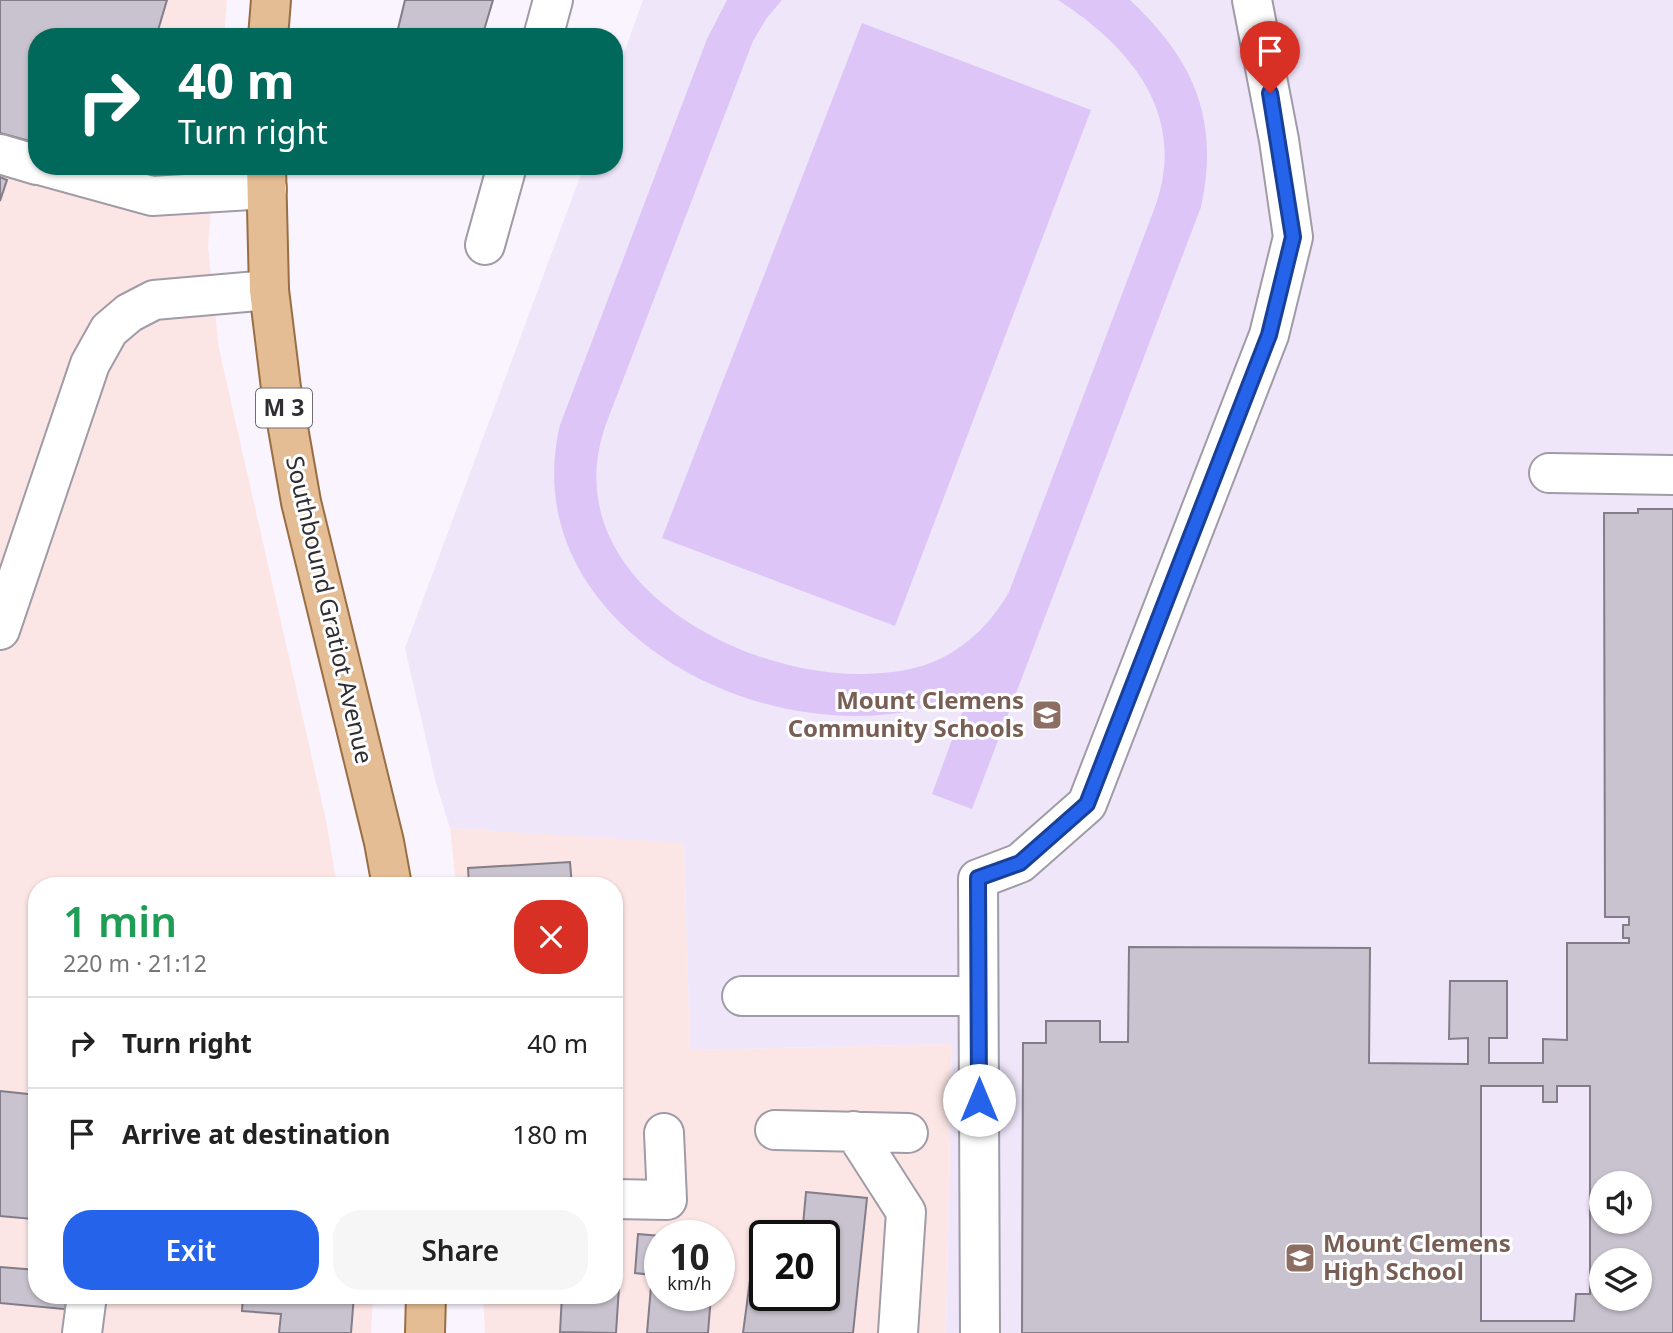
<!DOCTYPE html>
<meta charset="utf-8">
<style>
:root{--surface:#fff;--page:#f6f6f6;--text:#222;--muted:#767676;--line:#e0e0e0;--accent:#2563eb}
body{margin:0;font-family:"Noto Sans",sans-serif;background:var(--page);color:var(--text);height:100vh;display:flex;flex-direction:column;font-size:26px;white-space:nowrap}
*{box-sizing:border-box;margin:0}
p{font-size:23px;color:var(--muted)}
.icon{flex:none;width:38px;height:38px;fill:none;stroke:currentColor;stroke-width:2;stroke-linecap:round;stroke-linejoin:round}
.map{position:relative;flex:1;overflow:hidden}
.drawer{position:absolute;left:28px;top:877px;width:595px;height:427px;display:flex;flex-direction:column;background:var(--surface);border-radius:28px;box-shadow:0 2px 5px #0004}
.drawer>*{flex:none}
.guide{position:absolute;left:28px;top:28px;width:595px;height:147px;border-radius:28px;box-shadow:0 2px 5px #0004;background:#00695c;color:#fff;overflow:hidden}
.controls{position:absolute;left:1589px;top:1171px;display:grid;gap:14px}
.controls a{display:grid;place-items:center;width:63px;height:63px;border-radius:50%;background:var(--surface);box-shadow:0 2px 5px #0004;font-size:35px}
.speed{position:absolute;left:644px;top:1220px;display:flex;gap:14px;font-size:35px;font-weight:700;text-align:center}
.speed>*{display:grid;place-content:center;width:91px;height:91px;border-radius:50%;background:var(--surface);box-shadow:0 2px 5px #0004;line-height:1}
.speed small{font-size:18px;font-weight:400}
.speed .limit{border:4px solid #111;border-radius:10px;background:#fff;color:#111}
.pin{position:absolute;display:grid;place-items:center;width:60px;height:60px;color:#fff;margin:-72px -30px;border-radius:50% 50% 50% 0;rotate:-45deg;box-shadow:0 0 7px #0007}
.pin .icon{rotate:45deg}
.me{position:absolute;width:77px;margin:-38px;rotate:0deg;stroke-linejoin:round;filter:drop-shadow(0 0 5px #0008)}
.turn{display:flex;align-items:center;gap:24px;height:147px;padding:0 35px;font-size:32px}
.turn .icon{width:91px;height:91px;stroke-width:2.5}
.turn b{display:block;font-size:49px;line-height:60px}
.round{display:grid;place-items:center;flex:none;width:74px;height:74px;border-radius:28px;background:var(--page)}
.head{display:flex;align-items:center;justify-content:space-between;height:119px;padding:0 35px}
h1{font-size:42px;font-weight:600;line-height:52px;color:#1e9e55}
.button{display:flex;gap:14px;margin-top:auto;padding:14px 35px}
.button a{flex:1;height:80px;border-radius:28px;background:var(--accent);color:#fff;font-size:28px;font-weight:600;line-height:80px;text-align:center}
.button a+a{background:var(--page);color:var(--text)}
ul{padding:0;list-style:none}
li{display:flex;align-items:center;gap:21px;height:91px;padding:0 35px;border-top:2px solid var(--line)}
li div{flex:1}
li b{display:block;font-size:26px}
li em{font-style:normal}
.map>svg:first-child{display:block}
</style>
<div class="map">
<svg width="1673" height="1333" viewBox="0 0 1673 1333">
<rect width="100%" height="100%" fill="#f9f4fe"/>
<path fill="#fce6e5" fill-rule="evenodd" d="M 0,0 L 227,0 L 224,37 L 37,37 L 37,166 L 214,166 L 208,247 L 219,349 L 326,820 L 337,885 L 37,886 L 37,1295 L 373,1295 L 371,1333 L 0,1333 Z
M 450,828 L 684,842 L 690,1050 L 952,1044 L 946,1333 L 485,1333 L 483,1295 L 614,1295 L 614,886 L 456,885 ZM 660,1236 L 719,1236 L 719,1295 L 660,1295 ZM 765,1236 L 824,1236 L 824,1295 L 765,1295 Z"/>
<path fill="#efe6fa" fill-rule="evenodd" d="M 643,0 L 1673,0 L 1673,1333 L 946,1333 L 952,1044 L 690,1050 L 684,843 L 450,828 L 436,783 L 405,648 L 584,166 L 614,166 L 614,81 ZM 1601,1183 L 1640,1183 L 1640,1222 L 1601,1222 ZM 1601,1260 L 1640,1260 L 1640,1298 L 1601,1298 Z"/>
<path fill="#ddc6f7" d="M 727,0 L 782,0 L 766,19 L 753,41 L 606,424 C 552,576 737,677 865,674 C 891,673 918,670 942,658 C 971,643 993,620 1009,592 L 1155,207 C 1188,115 1132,48 1058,0 L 1130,0 C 1194,60 1220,119 1201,207 L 972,809 L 932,794 L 970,691 C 800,775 509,638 560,425 L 707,39 Z
M 862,23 L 1091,110 L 895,626 L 662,538 Z"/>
<path fill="#c9c3cf" stroke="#837d89" stroke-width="2" fill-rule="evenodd" d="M 0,0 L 167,0 L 156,37 L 37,37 L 37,143 L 0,133 Z
M 405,0 L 493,0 L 482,37 L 396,37 Z
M 0,177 L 7,180 L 0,201 Z
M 1638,509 L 1673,509 L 1673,1333 L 1022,1333 L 1023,1043 L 1046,1043 L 1046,1021 L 1100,1021 L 1100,1042 L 1128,1042 L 1129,947 L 1370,948 L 1369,1063 L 1468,1064 L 1468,1038 L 1449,1039 L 1450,981 L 1507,981 L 1507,1038 L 1489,1038 L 1489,1063 L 1543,1063 L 1543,1039 L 1567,1040 L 1567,943 L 1629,943 L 1629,938 L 1623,938 L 1623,925 L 1629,925 L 1629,917 L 1605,917 L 1604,513 L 1638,513 ZM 1481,1086 L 1543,1086 L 1543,1102 L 1557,1102 L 1557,1086 L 1590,1086 L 1590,1294 L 1576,1294 L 1574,1321 L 1481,1321 ZM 1601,1183 L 1640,1183 L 1640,1222 L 1601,1222 ZM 1601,1260 L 1640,1260 L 1640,1298 L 1601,1298 Z
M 570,862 L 572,886 L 469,886 L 468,868 Z
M 0,1091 L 37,1095 L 37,1168 L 32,1219 L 0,1216 Z
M 806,1192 L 867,1198 L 853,1333 L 743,1333 L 754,1250 L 765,1251 L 765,1295 L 824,1295 L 824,1236 L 802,1236 Z
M 638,1234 L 661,1236 L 660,1295 L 711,1295 L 708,1333 L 647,1333 L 652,1275 L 635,1273 Z
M 614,1241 L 622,1241 L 616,1333 L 560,1332 L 562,1295 L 614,1295 Z
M 0,1267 L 37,1270 L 37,1295 L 76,1295 L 74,1310 L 0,1303 Z
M 243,1295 L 354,1295 L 351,1333 L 279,1333 L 281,1314 L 242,1311 Z"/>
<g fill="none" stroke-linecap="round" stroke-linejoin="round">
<g stroke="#a09ba6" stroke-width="42">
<path id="minor" d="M 543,37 L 553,0
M 0,154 L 37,165
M 43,166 L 152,196 L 267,189
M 485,245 L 507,166
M 1549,473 L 1673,475
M 0,630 L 90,364 L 109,330 L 129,313 L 154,300 L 269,290
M 742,996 L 978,996
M 775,1130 L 908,1133
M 854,1131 L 906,1212 L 898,1333
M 614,1199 L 667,1200 L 664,1133
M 82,1333 L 87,1295
M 980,1333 L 978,879 L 1020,863 L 1087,804 L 1269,335 L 1293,237 L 1279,140 L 1252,0"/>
</g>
<g stroke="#9a6e44" stroke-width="42">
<path id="major" d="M 268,37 L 271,0
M 266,166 L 269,290 L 281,388 L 301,502 L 384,842 L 392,886
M 425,1333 L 426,1295"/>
</g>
<use href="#minor" stroke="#fff" stroke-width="38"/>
<use href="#major" stroke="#e5bd94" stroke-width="38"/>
</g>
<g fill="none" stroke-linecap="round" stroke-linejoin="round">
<g stroke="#184099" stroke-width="18">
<path id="route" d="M 979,1100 L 978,878 L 1020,863 L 1087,804 L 1269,335 L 1293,237 L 1270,93"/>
</g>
<use href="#route" stroke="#2563eb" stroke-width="12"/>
</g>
<defs>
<g id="school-square" transform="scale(1.575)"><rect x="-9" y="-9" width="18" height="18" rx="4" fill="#8d6e63" stroke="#fff"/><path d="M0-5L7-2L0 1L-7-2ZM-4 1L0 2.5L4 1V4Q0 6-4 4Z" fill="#fff"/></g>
</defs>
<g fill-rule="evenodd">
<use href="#school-square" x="1047" y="715"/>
<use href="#school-square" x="1300" y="1258"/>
</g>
<g text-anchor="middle" stroke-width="6" stroke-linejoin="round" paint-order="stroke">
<rect fill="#fff" stroke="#6e6d70" stroke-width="2" x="256" y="388.5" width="56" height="39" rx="5"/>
<g font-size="23" font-weight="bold" fill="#302e33">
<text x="284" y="416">M 3</text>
</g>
<g font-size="24" fill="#302e33" stroke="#fff">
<text transform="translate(329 610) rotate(77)" y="8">Southbound Gratiot Avenue</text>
</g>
<g font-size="24" font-weight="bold" fill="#785e54" stroke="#fff" text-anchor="end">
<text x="1024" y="709">Mount Clemens<tspan x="1024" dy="28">Community Schools</tspan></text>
<text x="1323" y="1252" text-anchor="start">Mount Clemens<tspan x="1323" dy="28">High School</tspan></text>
</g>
</g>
</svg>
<div class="controls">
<a><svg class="icon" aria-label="sound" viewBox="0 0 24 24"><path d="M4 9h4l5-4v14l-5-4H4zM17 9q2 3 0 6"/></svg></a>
<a><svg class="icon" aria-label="layers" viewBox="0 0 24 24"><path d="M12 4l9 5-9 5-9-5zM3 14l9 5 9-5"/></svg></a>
</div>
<div class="speed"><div>10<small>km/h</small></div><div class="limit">20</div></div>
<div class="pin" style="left:1270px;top:93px;background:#d93025"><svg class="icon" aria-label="arrive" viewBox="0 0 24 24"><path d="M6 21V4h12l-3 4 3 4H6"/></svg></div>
<svg class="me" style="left:979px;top:1100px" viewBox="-20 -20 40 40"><circle r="19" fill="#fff"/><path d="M0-13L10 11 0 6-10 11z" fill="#2563eb"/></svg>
<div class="guide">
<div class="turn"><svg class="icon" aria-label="right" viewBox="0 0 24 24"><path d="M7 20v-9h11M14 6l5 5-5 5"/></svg><div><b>40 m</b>Turn right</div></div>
</div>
<section class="drawer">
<div class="head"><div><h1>1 min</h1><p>220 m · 21:12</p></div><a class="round" style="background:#d93025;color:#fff"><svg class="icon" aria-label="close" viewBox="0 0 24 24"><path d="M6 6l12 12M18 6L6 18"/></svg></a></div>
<ul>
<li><svg class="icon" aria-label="right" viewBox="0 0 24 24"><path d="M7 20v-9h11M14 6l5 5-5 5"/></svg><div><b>Turn right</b></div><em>40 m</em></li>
<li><svg class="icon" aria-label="arrive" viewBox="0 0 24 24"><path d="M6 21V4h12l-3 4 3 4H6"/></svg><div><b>Arrive at destination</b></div><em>180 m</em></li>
</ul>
<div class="button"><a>Exit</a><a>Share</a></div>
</section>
</div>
